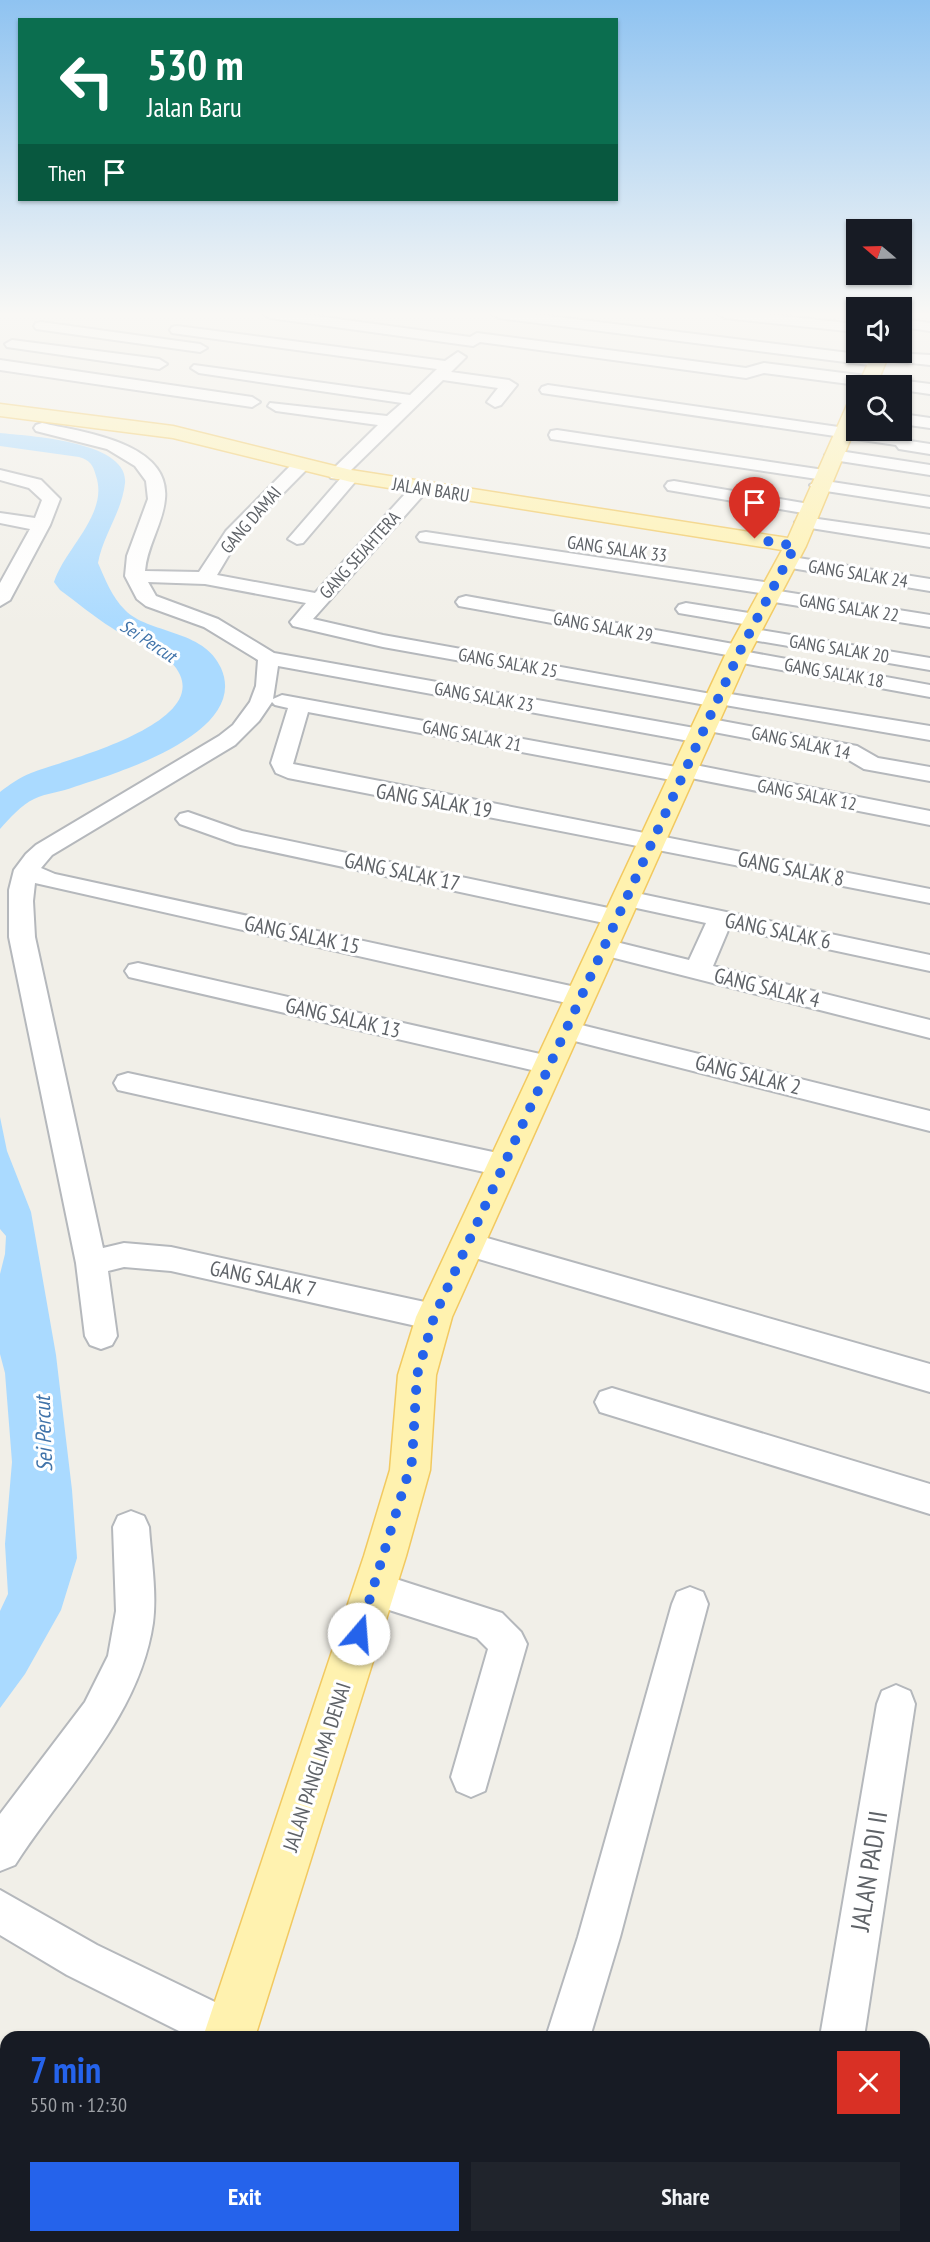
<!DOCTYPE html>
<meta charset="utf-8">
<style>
:root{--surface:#171b24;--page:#20242c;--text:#f1f3f6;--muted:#9ea1a6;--accent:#2563eb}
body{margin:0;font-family:"PT Sans Narrow",sans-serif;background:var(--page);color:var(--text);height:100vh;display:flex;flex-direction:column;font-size:22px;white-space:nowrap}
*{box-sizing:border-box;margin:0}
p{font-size:20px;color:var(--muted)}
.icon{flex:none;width:33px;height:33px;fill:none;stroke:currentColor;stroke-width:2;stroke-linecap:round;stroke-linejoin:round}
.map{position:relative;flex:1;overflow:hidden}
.sheet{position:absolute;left:0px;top:2031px;width:930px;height:212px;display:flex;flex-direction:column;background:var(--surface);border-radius:18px 18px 0 0;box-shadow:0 2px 4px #0004}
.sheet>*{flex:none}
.banner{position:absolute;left:18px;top:18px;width:600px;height:183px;border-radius:0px;box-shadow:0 2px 4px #0004;background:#0b6e4f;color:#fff;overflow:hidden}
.needle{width:39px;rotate:289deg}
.controls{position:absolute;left:846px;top:219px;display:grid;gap:12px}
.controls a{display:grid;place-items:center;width:66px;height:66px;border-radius:0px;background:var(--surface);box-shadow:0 2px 4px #0004;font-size:30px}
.pin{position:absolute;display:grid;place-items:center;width:51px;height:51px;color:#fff;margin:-62px -26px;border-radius:50% 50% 50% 0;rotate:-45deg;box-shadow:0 0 6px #0007}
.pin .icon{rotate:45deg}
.me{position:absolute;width:66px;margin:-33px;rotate:18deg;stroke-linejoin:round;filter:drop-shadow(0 0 4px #0008)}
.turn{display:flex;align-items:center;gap:21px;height:126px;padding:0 30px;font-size:27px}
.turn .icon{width:78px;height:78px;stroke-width:2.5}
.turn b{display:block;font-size:42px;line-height:51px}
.then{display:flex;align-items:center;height:57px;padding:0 30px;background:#0003;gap:12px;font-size:22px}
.round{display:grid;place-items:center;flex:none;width:63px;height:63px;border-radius:0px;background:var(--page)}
.headline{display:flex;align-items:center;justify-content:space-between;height:102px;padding:0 30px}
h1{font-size:36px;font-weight:700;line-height:45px;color:var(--accent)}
.action{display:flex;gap:12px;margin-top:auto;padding:12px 30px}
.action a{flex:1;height:69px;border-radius:0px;background:var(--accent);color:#fff;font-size:24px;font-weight:700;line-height:69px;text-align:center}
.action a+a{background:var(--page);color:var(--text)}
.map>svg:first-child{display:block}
</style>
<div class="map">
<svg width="930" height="2242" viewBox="0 0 930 2242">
<rect width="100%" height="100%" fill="#f1efe8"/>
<path fill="#aadaff" d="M 0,433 C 28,436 129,441 125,483 C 122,512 103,535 98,563 C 105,579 112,597 125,610 C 148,634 204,629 221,668 C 250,733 117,773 74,787 C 61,792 46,793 34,799 C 21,805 10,818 0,829 L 0,792 C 9,785 20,777 31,773 C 64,760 227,721 171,662 C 156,647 130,640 112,628 C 94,617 77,602 60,590 L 54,582 C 65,548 109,514 96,476 C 93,465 90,460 79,457 L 0,446 Z
M 0,1117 L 7,1151 L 31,1212 L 56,1355 L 72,1490 L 77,1558 L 61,1610 L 25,1674 L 0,1708 L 0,1611 L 8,1594 L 5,1544 L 12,1462 L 5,1373 L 0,1354 L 0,1274 L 5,1254 L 6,1236 L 0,1229 Z"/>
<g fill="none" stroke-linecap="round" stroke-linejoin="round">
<g stroke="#b5b8bc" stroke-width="4">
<path id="minor" d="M 263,314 L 301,314 L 470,337 L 477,333 L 746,368 L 764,363 L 930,384 L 930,394 L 902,390 L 902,386 L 865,386 L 764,373 L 746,378 L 480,342 L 473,346 L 270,318 Z
M 492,314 L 533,314 L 874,356 L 875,352 L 930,355 L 930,365 L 884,360 L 882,364 L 877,366 L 499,318 Z
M 718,314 L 764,314 L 856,324 L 856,332 L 725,318 Z
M 902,319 L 930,323 L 930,331 L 902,327 Z
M 41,322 L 200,344 L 207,348 L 200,352 L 36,329 L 34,326 L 36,323 Z
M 177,326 L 445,361 L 458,352 L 466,357 L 451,372 L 509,380 L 517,385 L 501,405 L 495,407 L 487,402 L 498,388 L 443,380 L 350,471 L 357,472 L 360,476 L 303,543 L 297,544 L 288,539 L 340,479 L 331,478 L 328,474 L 378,425 L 276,411 L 268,406 L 270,403 L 387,416 L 402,403 L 199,373 L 191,368 L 194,365 L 410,395 L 437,369 L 172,333 L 170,330 L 172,327 Z
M 12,340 L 159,359 L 167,364 L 159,369 L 7,347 L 5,344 Z
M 0,360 L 252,397 L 260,402 L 252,407 L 0,370 Z
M 548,385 L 901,436 L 910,441 L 930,444 L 930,454 L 899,449 L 896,445 L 542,393 L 540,390 L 542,387 Z
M 902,414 L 930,418 L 930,428 L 902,424 Z
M 42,423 C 81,432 171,442 165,499 C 163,524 147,545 145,571 L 199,572 L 226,531 L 295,461 L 301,460 L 310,465 L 307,469 L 239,538 L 217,575 L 315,593 L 414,484 L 426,484 L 429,488 L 426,492 L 313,619 L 383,635 L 711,694 L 718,692 L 930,726 L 930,740 L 725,705 L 717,707 L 383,647 L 293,626 L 290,622 L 306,603 L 205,584 L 148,582 L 156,596 L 218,619 L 274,653 L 700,729 L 708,731 L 711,736 L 708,741 L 700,743 L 278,666 L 273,699 L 282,695 L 676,767 L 685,763 L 930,811 L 930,825 L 691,778 L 682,782 L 308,712 L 293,764 L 930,889 L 930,903 L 288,778 L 276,773 L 271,763 L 288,708 L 275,705 L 272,702 L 259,721 L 235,745 L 52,855 L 41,868 L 55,874 L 580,988 L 589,991 L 593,997 L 589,1003 L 580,1006 L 35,883 L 33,901 L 35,937 L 103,1248 L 124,1243 L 171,1247 L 434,1304 L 445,1308 L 450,1317 L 445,1326 L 434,1330 L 171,1271 L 124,1267 L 108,1271 L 117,1336 L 112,1345 L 101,1349 L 90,1345 L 85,1336 L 76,1263 L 9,937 L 9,890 L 14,870 L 26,854 L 36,845 L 219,736 L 233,725 L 250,702 L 256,686 L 258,660 L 204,627 L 146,606 L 137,599 L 125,576 L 127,556 L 148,499 L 146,481 L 135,466 L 107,449 L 36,431 L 34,428 L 36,425 Z
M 557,430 L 824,470 L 833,475 L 824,480 L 551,439 L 549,435 L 551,431 Z
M 833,450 L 930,465 L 930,475 L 827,459 L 825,455 Z
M 0,470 L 41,480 L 60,499 L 50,525 L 10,600 L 0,606 L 0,583 L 30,529 L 0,523 L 0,513 L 35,518 L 42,500 L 29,488 L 0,480 Z
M 819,480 L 930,497 L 930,507 L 813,489 L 810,485 Z
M 674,481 L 809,504 L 818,509 L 809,514 L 668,490 L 665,486 L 668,482 Z
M 804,517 L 930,535 L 930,547 L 798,526 L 795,522 Z
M 426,532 L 771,583 L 778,585 L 779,591 L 930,615 L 930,627 L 768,601 L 761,599 L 760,593 L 420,541 L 417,537 L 420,533 Z
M 786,556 L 930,579 L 930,591 L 779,566 L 777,562 Z
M 466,596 L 739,645 L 746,647 L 748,652 L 930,685 L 930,697 L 737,662 L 730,660 L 727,655 L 459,606 L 456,602 L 459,598 Z
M 686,603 L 755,614 L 762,616 L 765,620 L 762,624 L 755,626 L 679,613 L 676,609 L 679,605 Z
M 748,628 L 930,658 L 930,670 L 741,638 L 738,634 L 741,630 Z
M 706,718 L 857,746 L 878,758 L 930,767 L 930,781 L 864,769 L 842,756 L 698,729 L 695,724 L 698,719 Z
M 188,812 L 242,831 L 618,910 L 627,913 L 630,918 L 627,923 L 618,926 L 236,844 L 180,824 L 176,819 L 180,814 Z
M 627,891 L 930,955 L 930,971 L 729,928 L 713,966 L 930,1020 L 930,1038 L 595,953 L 591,947 L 595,941 L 604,939 L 689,960 L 706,923 L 618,904 L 615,899 L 618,894 Z
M 138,963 L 549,1056 L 559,1058 L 563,1065 L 559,1072 L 549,1074 L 129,977 L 125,971 L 129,965 Z
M 565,1021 L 930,1111 L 930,1131 L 555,1036 L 552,1030 L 555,1024 Z
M 128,1073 L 502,1154 L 512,1157 L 517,1165 L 512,1173 L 502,1176 L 118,1090 L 114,1083 L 118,1076 Z
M 466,1232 L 930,1364 L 930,1392 L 455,1252 L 451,1244 L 455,1236 Z
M 612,1388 L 930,1484 L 930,1514 L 600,1412 L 595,1402 L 600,1392 Z
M 131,1511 L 144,1516 L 149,1527 C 151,1558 157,1592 153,1623 C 139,1718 64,1788 15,1865 L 0,1871 L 0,1814 L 85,1702 L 108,1656 L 116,1611 L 113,1527 L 118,1516 Z
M 374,1572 L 502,1613 L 521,1632 L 527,1644 L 485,1791 L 471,1797 L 457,1791 L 451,1777 L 488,1649 L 477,1638 L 361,1601 L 356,1589 L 361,1577 Z
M 690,1587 L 703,1592 L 708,1604 L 620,1937 L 590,2037 L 546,2037 L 578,1937 L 672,1604 L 677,1592 Z
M 896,1685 L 910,1691 L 915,1704 L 864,2037 L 820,2037 L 877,1704 L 882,1691 Z
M 0,1890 L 97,1945 L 246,2017 L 252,2033 L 251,2037 L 191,2037 L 67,1975 L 0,1935 Z
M 483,2236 L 531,2236 L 529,2242 L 481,2242 Z
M 786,2236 L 834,2236 L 833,2242 L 785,2242 Z"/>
</g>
<g stroke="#f2c960" stroke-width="3">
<path id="major" d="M 873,352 L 890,352 L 876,386 L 858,386 Z
M 856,399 L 856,426 L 806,546 L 751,651 L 452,1317 L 436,1375 L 430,1470 L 406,1556 L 255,2037 L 203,2037 L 364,1556 L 390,1470 L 398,1375 L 416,1317 L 727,651 L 782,550 L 351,482 L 173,438 L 0,416 L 0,404 L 173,426 L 351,470 L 788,538 L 847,405 Z
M 145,2236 L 201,2236 L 199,2242 L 143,2242 Z"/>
</g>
<use href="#minor" fill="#fff" fill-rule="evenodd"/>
<use href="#major" fill="#fff2af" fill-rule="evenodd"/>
</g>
<linearGradient id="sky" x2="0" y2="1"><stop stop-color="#8fc3f1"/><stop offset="0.5" stop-color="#f9f8f5"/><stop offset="1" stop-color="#f9f8f5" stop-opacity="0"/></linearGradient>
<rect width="930" height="628" fill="url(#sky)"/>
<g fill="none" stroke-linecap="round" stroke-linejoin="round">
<path stroke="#2563eb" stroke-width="10" stroke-dasharray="0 18" d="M 359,1634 L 412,1461 L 417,1375 L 434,1317 L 740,651 L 795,546 L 755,539"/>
</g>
<g text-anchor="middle" stroke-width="6" stroke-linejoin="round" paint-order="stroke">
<g font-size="18" fill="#5f6368" stroke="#fff">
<text transform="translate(431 490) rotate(9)" y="6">JALAN BARU</text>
<text transform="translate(251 520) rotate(-49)" y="6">GANG DAMAI</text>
<text transform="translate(617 549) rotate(8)" y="6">GANG SALAK 33</text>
<text transform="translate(360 555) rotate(-48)" y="6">GANG SEJAHTERA</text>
<text transform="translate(858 574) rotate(9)" y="6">GANG SALAK 24</text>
<text transform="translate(849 608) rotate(9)" y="6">GANG SALAK 22</text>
<text transform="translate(603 627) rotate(10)" y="6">GANG SALAK 29</text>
<text transform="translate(839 649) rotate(9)" y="6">GANG SALAK 20</text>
<text transform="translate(508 663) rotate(10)" y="6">GANG SALAK 25</text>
<text transform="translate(834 673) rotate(10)" y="6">GANG SALAK 18</text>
<text transform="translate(484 697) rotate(10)" y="6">GANG SALAK 23</text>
<text transform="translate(472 736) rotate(11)" y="6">GANG SALAK 21</text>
<text transform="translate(801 743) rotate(12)" y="6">GANG SALAK 14</text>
<text transform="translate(807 795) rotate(11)" y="6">GANG SALAK 12</text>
</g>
<g font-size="18" font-style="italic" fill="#4174aa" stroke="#fff">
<text transform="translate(148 641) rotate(33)" y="6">Sei Percut</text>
</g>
<g font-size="21" fill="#5f6368" stroke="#fff">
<text transform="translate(434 801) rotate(10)" y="7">GANG SALAK 19</text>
<text transform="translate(791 869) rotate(11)" y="7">GANG SALAK 8</text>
<text transform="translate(402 872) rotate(12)" y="7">GANG SALAK 17</text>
<text transform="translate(778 931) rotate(12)" y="7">GANG SALAK 6</text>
<text transform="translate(302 935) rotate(12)" y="7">GANG SALAK 15</text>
<text transform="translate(767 988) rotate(14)" y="7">GANG SALAK 4</text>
<text transform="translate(343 1018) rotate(13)" y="7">GANG SALAK 13</text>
<text transform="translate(748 1075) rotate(14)" y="7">GANG SALAK 2</text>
<text transform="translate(263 1279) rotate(12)" y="7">GANG SALAK 7</text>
<text transform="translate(317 1767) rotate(-72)" y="7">JALAN PANGLIMA DENAI</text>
</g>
<g font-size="22" font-style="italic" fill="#4174aa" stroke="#fff">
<text transform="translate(43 1434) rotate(-92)" y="8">Sei Percut</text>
</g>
<g font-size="26" fill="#5f6368" stroke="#fff">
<text transform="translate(869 1871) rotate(-81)" y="9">JALAN PADI II</text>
</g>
</g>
</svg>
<div class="controls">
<a><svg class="needle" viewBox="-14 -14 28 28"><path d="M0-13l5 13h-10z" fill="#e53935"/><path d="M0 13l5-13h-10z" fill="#9ea1a6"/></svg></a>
<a><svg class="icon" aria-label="sound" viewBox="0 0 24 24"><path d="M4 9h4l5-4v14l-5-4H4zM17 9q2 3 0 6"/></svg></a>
<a><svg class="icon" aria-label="search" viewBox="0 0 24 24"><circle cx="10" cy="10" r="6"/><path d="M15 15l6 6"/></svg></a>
</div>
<div class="pin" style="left:755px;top:539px;background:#d93025"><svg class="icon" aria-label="arrive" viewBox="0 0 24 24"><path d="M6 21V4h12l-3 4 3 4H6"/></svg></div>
<svg class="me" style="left:359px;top:1634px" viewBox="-20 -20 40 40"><circle r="19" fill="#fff"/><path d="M0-13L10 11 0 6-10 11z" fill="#2563eb"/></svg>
<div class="banner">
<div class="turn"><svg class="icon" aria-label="left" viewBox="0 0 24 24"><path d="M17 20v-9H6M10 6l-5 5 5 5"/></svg><div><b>530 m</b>Jalan Baru</div></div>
<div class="then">Then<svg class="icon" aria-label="arrive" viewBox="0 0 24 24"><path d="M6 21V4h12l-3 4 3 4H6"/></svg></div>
</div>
<section class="sheet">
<div class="headline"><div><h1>7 min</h1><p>550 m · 12:30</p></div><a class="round" style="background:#d93025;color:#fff"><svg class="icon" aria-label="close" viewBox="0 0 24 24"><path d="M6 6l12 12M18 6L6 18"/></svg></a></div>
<div class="action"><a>Exit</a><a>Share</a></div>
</section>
</div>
